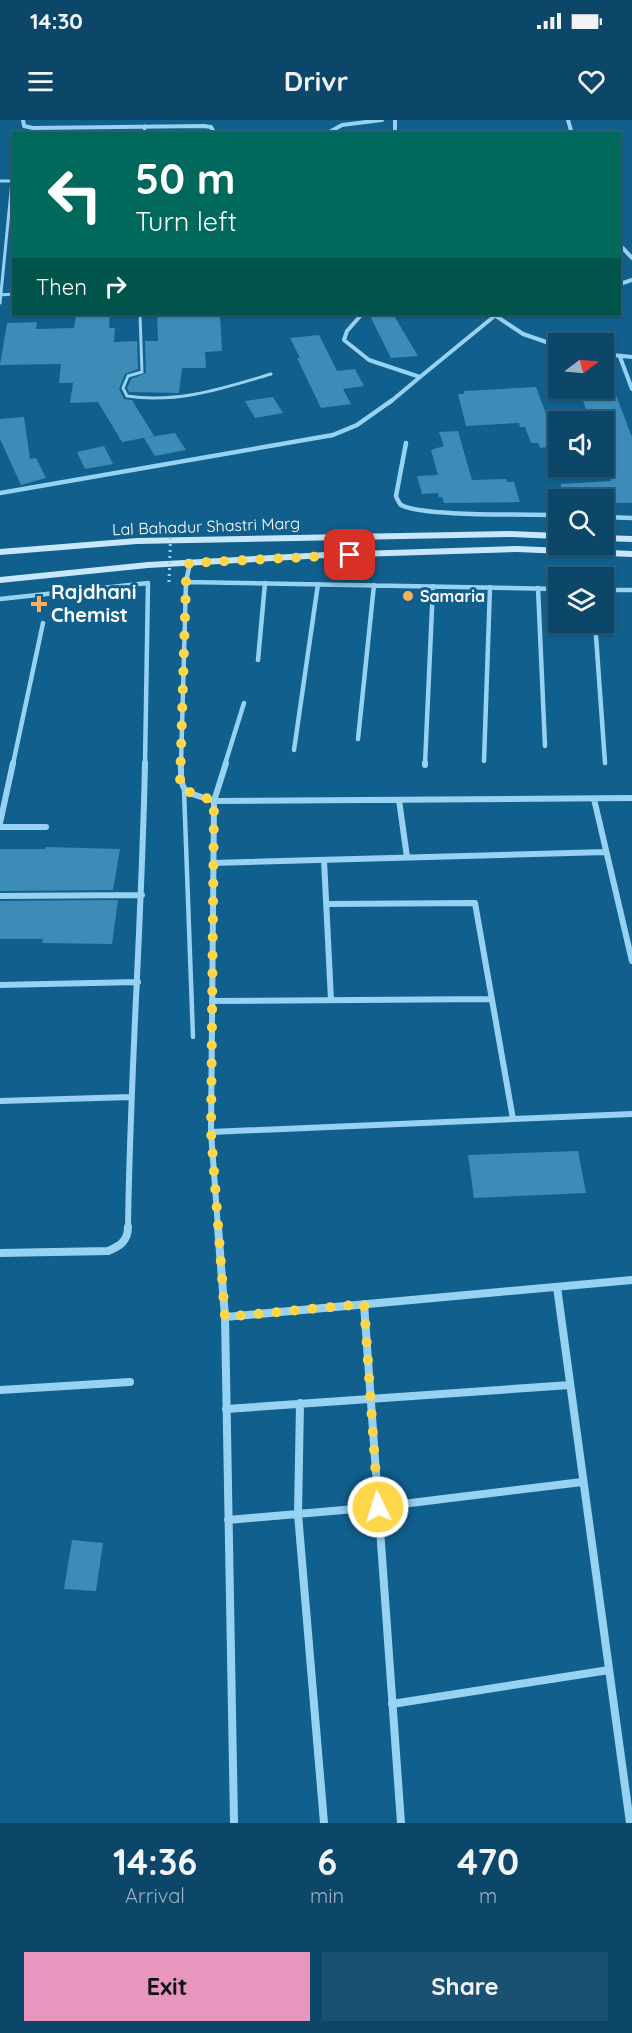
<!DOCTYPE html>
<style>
:root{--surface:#0c476a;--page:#1a5172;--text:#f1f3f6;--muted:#9ab2c1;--line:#2c5f7e;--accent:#e797bd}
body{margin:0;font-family:Quicksand,sans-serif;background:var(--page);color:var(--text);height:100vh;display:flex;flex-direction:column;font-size:22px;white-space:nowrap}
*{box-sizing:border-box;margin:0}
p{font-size:20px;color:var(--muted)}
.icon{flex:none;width:33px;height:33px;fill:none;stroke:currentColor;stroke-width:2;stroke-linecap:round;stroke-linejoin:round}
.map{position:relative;height:1703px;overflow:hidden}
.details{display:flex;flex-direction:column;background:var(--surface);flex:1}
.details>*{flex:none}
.banner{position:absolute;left:12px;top:12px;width:609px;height:183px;border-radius:0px;box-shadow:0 2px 4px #0004,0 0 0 2px var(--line);background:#00695c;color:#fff;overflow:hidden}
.needle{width:39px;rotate:74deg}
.controls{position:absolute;left:548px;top:213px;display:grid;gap:12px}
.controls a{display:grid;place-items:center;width:66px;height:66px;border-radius:0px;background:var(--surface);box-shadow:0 2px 4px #0004,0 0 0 2px var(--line);font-size:30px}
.pin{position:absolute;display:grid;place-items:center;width:51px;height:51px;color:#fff;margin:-26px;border-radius:12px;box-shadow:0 3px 9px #0006}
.me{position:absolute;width:66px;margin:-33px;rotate:356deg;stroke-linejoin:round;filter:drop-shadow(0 0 4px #0008)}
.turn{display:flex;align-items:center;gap:21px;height:126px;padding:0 24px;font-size:27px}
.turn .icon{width:78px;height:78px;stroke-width:2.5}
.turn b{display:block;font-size:42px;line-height:51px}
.then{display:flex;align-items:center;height:57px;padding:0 24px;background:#0003;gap:12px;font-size:22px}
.eta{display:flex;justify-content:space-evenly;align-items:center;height:102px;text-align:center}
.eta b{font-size:36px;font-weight:700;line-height:42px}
.primary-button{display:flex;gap:12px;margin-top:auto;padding:12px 24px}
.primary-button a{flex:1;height:69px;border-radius:0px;background:var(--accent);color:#111;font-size:24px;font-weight:700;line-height:69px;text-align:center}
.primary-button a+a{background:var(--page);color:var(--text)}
.status{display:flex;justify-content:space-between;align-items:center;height:42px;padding:0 30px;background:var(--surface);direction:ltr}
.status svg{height:16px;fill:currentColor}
header{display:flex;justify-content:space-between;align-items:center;height:78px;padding:0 24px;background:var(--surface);font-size:27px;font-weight:700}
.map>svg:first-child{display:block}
</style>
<div class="status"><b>14:30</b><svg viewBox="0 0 49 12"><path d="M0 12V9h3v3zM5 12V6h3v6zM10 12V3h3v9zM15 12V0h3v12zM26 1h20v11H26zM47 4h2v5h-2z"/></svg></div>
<header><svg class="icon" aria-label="menu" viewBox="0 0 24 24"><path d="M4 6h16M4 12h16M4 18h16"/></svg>Drivr<svg class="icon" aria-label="heart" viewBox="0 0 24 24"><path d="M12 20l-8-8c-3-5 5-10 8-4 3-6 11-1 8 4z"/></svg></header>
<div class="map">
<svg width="632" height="1703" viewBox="0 0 632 1703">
<rect width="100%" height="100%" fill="#105f8d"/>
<path fill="#3d8cb8" d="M 76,194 L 110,194 L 109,208 L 115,208 L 114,222 L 137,221 L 138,249 L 125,254 L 119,269 L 124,279 L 132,280 L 154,316 L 122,322 L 98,282 L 70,283 L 73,263 L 59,263 L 61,244 L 0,245 L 7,203 L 37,202 L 36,209 L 74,208 Z
M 157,194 L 220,194 L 222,231 L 205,232 L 206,248 L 182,248 L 179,273 L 129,272 L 127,268 L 131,259 L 146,253 L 145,221 L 158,221 Z
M 369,194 L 393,194 L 418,236 L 391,238 Z
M 319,215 L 337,251 L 355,249 L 364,266 L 343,269 L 351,284 L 321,288 L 297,238 L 300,238 L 290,218 Z
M 536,267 L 558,326 L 540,328 L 538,323 L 531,323 L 525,307 L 520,307 L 519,303 L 466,306 L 458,274 L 464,274 L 464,271 Z
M 579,268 L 614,270 L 632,317 L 632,383 L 608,383 L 607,380 L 561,380 L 561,364 L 611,361 L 603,339 L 603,302 L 590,302 Z
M 273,277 L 283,293 L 255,298 L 245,281 Z
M 24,297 L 30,339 L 36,338 L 46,358 L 21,365 L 0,319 L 0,299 Z
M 458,311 L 472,360 L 506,359 L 507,362 L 514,362 L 520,382 L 444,383 L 442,377 L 439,377 L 438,373 L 422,374 L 417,356 L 438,355 L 431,330 L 444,326 L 439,312 Z
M 175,313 L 186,330 L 155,336 L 144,318 Z
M 104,326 L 113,344 L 85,349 L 77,332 Z
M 46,727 L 120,729 L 113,770 L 0,771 L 0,729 L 45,729 Z
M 118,780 L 112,824 L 42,823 L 43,819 L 0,819 L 0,781 Z
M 578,1031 L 586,1073 L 474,1078 L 468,1035 Z
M 72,1420 L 103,1423 L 96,1471 L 64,1469 Z"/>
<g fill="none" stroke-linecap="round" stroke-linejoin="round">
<path stroke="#98d2f2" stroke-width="3" d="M 144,14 L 145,6
M 14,34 L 14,61
M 0,61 L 12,61 L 0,183
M 0,175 L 14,174
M 140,194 L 142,252 L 128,256 L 123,268 L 127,276 C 177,284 224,268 271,254"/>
<path stroke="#98d2f2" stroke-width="4.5" d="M 184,670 L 193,917"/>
<path stroke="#98d2f2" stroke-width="4" d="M 23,0 L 24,6 L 33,8 L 204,6 L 211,7 L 215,14
M 395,0 L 395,14
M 568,0 L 572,14
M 326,14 L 342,5 L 382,0
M 620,125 L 632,138
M 620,164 L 632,160
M 362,194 L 347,211 L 344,220 L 369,240 L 420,257 L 389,283
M 493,194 L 523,214 L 558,226
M 603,234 L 632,237
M 620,237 L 632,269
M 420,257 L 497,194"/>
<path stroke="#98d2f2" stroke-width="4.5" d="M 406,323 L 396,376 C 396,377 400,384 400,384 C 414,397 533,394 558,395
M 0,373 L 333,315 L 357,305 L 391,281
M 603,397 L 632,398
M 186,462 L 558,469
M 538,468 L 545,626
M 603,470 L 632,470
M 0,479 L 148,463 L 145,644
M 595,502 L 605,643
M 258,540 L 265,463
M 358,619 L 374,465
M 294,630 L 318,464
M 484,641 L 490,467
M 13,644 L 43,503
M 181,644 L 186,462 L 190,443
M 225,644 L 244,583
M 425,644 L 433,466"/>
<path stroke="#98d2f2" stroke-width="6" d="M 181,643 C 180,676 185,671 214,681 L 632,678
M 425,645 L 425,643
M 594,679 L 632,841
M 399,680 L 407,737
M 0,703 L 13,643
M 0,707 L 46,707
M 324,740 L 331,880
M 213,743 L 606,732
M 0,776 L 142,775
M 326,784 L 475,783 L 513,999
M 0,865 L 138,862
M 212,881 L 492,879
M 0,981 L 130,977
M 211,1012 L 632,994
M 128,1108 C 130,953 142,798 145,643
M 218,1108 L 211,1012 L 214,681 L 226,643"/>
<path stroke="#98d2f2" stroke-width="8" d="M 218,1107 L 225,1197 L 234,1703
M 0,1133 L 108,1131 C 120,1126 128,1121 128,1107
M 557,1167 L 630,1703
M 364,1184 L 401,1703
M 225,1197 L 632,1160
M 0,1270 L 130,1262
M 300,1283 L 298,1394 L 324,1703
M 226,1289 L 570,1265
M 228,1400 L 378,1387 L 582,1362
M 392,1584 L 609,1550"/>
<path fill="#c7e8fc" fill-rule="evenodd" d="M 511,411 L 558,413 L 558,419 L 511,417 L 137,424 L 0,435 L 0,429 L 137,418 Z
M 603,415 L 632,416 L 632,422 L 603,421 Z
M 517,426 L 632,431 L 632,437 L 517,432 L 326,438 L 148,448 L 0,463 L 0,457 L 148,442 L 326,432 Z"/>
<path stroke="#98d2f2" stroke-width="3" stroke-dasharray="2 4" stroke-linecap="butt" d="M 169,462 L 171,405"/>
</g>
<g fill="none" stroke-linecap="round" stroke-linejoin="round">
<path stroke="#ffd54a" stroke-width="10" stroke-dasharray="0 18" d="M 350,435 L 189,443 L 186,462 L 180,664 L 184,670 L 214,681 L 211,1012 L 225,1197 L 364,1184 L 378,1387"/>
</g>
<g fill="#ffaf59" stroke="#105f8d" stroke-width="2">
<circle cx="408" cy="476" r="6"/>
<path d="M36 475h6v6h6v6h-6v6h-6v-6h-6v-6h6z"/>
</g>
<g text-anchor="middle" stroke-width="6" stroke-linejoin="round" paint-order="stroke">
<g font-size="16" fill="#fff" stroke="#105f8d">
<text transform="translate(206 406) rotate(-2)" y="6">Lal Bahadur Shastri Marg</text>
</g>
<g font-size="16" font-weight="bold" fill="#fff" stroke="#105f8d" text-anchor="start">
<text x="420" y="482">Samaria</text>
</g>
<g font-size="20" font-weight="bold" fill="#fff" stroke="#105f8d" text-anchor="start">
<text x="51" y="479">Rajdhani<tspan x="51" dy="23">Chemist</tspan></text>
</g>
</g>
</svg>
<div class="controls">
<a><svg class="needle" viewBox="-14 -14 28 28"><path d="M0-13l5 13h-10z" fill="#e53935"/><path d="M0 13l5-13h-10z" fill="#9ab2c1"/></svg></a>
<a><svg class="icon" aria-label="sound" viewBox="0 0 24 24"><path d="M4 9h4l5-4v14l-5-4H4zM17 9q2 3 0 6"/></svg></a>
<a><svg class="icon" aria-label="search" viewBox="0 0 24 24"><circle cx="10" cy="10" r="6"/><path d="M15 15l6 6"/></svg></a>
<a><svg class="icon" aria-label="layers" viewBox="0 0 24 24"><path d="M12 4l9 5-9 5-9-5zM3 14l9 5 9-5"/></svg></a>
</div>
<div class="pin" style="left:350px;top:435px;background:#d93025"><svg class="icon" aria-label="arrive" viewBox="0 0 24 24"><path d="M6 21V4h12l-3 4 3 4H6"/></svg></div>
<svg class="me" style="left:378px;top:1387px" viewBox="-20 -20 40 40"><circle r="17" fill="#ffd54a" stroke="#fff" stroke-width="3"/><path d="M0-11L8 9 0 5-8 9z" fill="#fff"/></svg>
<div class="banner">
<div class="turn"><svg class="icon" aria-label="left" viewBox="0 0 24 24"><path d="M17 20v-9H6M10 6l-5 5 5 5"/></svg><div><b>50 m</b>Turn left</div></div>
<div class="then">Then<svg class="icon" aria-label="right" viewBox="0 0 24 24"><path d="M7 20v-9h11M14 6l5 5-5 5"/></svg></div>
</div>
</div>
<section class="details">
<div class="eta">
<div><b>14:36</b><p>Arrival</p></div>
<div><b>6</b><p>min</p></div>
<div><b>470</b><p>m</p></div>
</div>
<div class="primary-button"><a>Exit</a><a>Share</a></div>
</section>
